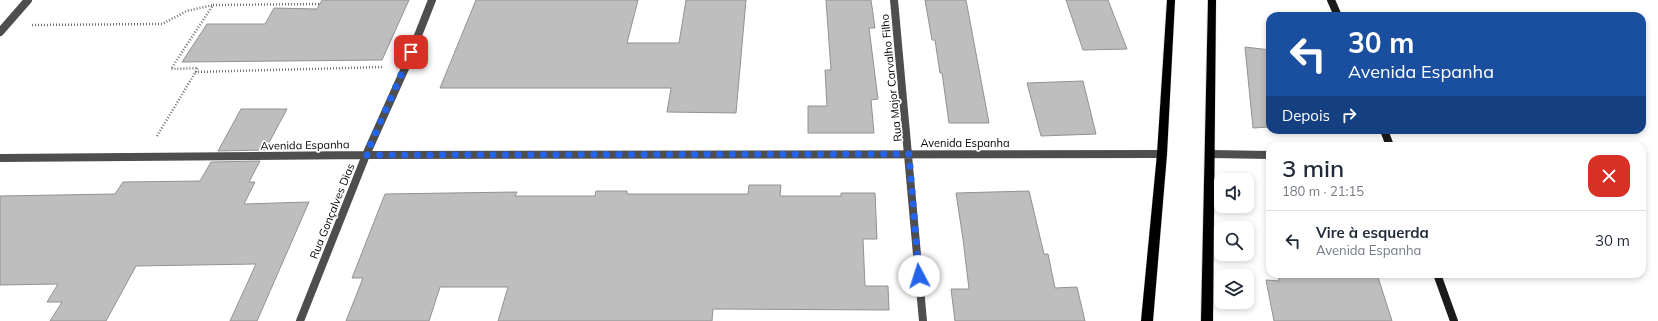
<!DOCTYPE html>
<html lang="pt">
<meta charset="utf-8">
<style>
:root{--surface:#fff;--page:#f6f6f7;--text:#1f2937;--muted:#747a83;--line:#e0e1e3}
body{margin:0;font-family:Mulish,sans-serif;background:var(--page);color:var(--text);height:100vh;display:flex;flex-direction:column;font-size:15px;white-space:nowrap}
*{box-sizing:border-box;margin:0}
p{font-size:13px;color:var(--muted)}
.icon{flex:none;width:22px;height:22px;fill:none;stroke:currentColor;stroke-width:2;stroke-linecap:round;stroke-linejoin:round}
.map{position:relative;flex:1;overflow:hidden}
.drawer{position:absolute;left:1266px;top:142px;width:380px;height:136px;display:flex;flex-direction:column;background:var(--surface);border-radius:12px;box-shadow:0 2px 6px #0003}
.drawer>*{flex:none}
.top-card{position:absolute;left:1266px;top:12px;width:380px;height:122px;border-radius:12px;box-shadow:0 2px 6px #0003;background:#1a4fa0;color:#fff;overflow:hidden}
.tools{position:absolute;left:1214px;top:173px;display:grid;gap:8px}
.tools a{display:grid;place-items:center;width:40px;height:40px;border-radius:8px;background:var(--surface);box-shadow:0 2px 6px #0003;font-size:20px}
.pin{position:absolute;display:grid;place-items:center;width:34px;height:34px;color:#fff;margin:-17px;border-radius:8px;box-shadow:0 2px 6px #0006}
.me{position:absolute;width:44px;margin:-22px;rotate:355deg;stroke-linejoin:round;filter:drop-shadow(0 0 3px #0008)}
.turn{display:flex;align-items:center;gap:14px;height:84px;padding:0 16px;font-size:18px}
.turn .icon{width:52px;height:52px;stroke-width:2.5}
.turn b{display:block;font-size:28px;line-height:34px}
.then{display:flex;align-items:center;height:38px;padding:0 16px;background:#0003;gap:8px;font-size:15px}
.round{display:grid;place-items:center;flex:none;width:42px;height:42px;border-radius:12px;background:var(--page)}
.summary{display:flex;align-items:center;justify-content:space-between;height:68px;padding:0 16px}
h1{font-size:24px;font-weight:600;line-height:30px}
ul{padding:0;list-style:none}
li{display:flex;align-items:center;gap:12px;height:60px;padding:0 16px;border-top:1px solid var(--line)}
li div{flex:1}
li b{display:block;font-size:15px}
li em{font-style:normal}
.map>svg:first-child{display:block}
</style>
<div class="map">
<svg width="1658" height="321" viewBox="0 0 1658 321">
<rect width="100%" height="100%" fill="#fff"/>
<path fill="#bebebe" stroke="#929292" d="M 322,0 L 409,0 L 382,60 L 182,62 L 207,24 L 265,24 L 274,8 L 317,9 Z
M 476,0 L 638,0 L 627,43 L 679,43 L 686,0 L 746,0 L 736,113 L 667,112 L 671,88 L 440,88 Z
M 826,0 L 871,0 L 875,28 L 869,28 L 878,99 L 871,100 L 874,133 L 808,133 L 808,106 L 827,106 L 825,70 L 831,70 Z
M 925,0 L 966,0 L 989,123 L 949,123 L 942,73 L 940,73 L 935,40 L 932,40 Z
M 1066,0 L 1108,0 L 1127,49 L 1083,50 Z
M 1245,47 L 1270,50 L 1270,127 L 1253,128 Z
M 1083,81 L 1096,134 L 1041,136 L 1027,83 Z
M 241,109 L 287,109 L 265,150 L 218,151 Z
M 260,161 L 249,182 L 255,182 L 244,204 L 309,202 L 257,321 L 230,321 L 256,264 L 136,266 L 106,321 L 50,321 L 62,302 L 47,302 L 58,284 L 0,285 L 0,196 L 115,194 L 123,182 L 200,181 L 211,162 Z
M 749,185 L 781,185 L 780,196 L 841,196 L 841,193 L 875,193 L 877,239 L 863,239 L 865,286 L 888,286 L 889,310 L 713,309 L 712,321 L 498,321 L 508,287 L 440,287 L 429,321 L 346,321 L 363,278 L 352,278 L 385,194 L 517,192 L 515,196 L 595,196 L 596,191 L 627,191 L 627,194 L 748,194 Z
M 1029,191 L 1044,254 L 1048,254 L 1055,288 L 1077,287 L 1085,321 L 955,321 L 951,289 L 969,289 L 963,239 L 956,193 Z
M 1278,274 L 1377,274 L 1392,321 L 1274,321 L 1266,280 L 1279,281 Z"/>
<g fill="none" stroke-linecap="round" stroke-linejoin="round">
<g stroke="#dbdbdb" stroke-width="1">
<path id="primary" d="M 1167,0 L 1175,0 L 1167,154 L 1153,321 L 1141,321 L 1157,154 Z
M 1208,0 L 1216,0 L 1213,321 L 1201,321 Z"/>
</g>
<path stroke="#707070" stroke-width="2.5" stroke-dasharray="1 2" stroke-linecap="butt" d="M 32,25 L 162,24 L 187,11 L 213,5
M 195,72 L 384,67
M 157,136 L 198,68 L 171,69 L 213,5 L 320,4"/>
<path stroke="#4e4e4e" stroke-width="8" d="M 894,0 L 923,321
M 1211,154 L 1270,155
M 0,158 L 366,155 L 1162,154
M 300,321 L 366,155 L 406,66 L 432,0"/>
<path stroke="#4e4e4e" stroke-width="8" d="M 0,32 L 28,0"/>
<path stroke="#1b1b1b" stroke-width="8" d="M 1331,0 L 1338,16
M 1384,130 L 1390,146
M 1437,274 L 1454,321"/>
<use href="#primary" fill="#000" fill-rule="evenodd"/>
</g>
<g fill="none" stroke-linecap="round" stroke-linejoin="round">
<path stroke="#2563eb" stroke-width="7" stroke-dasharray="0 12.6" d="M 411,52 L 366,155 L 909,154 L 919,276"/>
</g>
<g text-anchor="middle" stroke-width="3.5" stroke-linejoin="round" paint-order="stroke">
<g font-size="11" fill="#000" stroke="#fff">
<text transform="translate(891 78) rotate(-96)" y="4">Rua Major Carvalho Filho</text>
<text x="965" y="147">Avenida Espanha</text>
<text transform="translate(305 145) rotate(-1)" y="4">Avenida Espanha</text>
<text transform="translate(332 211) rotate(-68)" y="4">Rua Gonçalves Dias</text>
</g>
</g>
</svg>
<div class="tools">
<a><svg class="icon" aria-label="sound" viewBox="0 0 24 24"><path d="M4 9h4l5-4v14l-5-4H4zM17 9q2 3 0 6"/></svg></a>
<a><svg class="icon" aria-label="search" viewBox="0 0 24 24"><circle cx="10" cy="10" r="6"/><path d="M15 15l6 6"/></svg></a>
<a><svg class="icon" aria-label="layers" viewBox="0 0 24 24"><path d="M12 4l9 5-9 5-9-5zM3 14l9 5 9-5"/></svg></a>
</div>
<div class="pin" style="left:411px;top:52px;background:#d93025"><svg class="icon" aria-label="arrive" viewBox="0 0 24 24"><path d="M6 21V4h12l-3 4 3 4H6"/></svg></div>
<svg class="me" style="left:919px;top:276px" viewBox="-20 -20 40 40"><circle r="19" fill="#fff"/><path d="M0-13L10 11 0 6-10 11z" fill="#2563eb"/></svg>
<div class="top-card">
<div class="turn"><svg class="icon" aria-label="left" viewBox="0 0 24 24"><path d="M17 20v-9H6M10 6l-5 5 5 5"/></svg><div><b>30 m</b>Avenida Espanha</div></div>
<div class="then">Depois<svg class="icon" aria-label="right" viewBox="0 0 24 24"><path d="M7 20v-9h11M14 6l5 5-5 5"/></svg></div>
</div>
<section class="drawer">
<div class="summary"><div><h1>3 min</h1><p>180 m · 21:15</p></div><a class="round" style="background:#d93025;color:#fff"><svg class="icon" aria-label="close" viewBox="0 0 24 24"><path d="M6 6l12 12M18 6L6 18"/></svg></a></div>
<ul>
<li><svg class="icon" aria-label="left" viewBox="0 0 24 24"><path d="M17 20v-9H6M10 6l-5 5 5 5"/></svg><div><b>Vire à esquerda</b><p>Avenida Espanha</p></div><em>30 m</em></li>
</ul>
</section>
</div>
